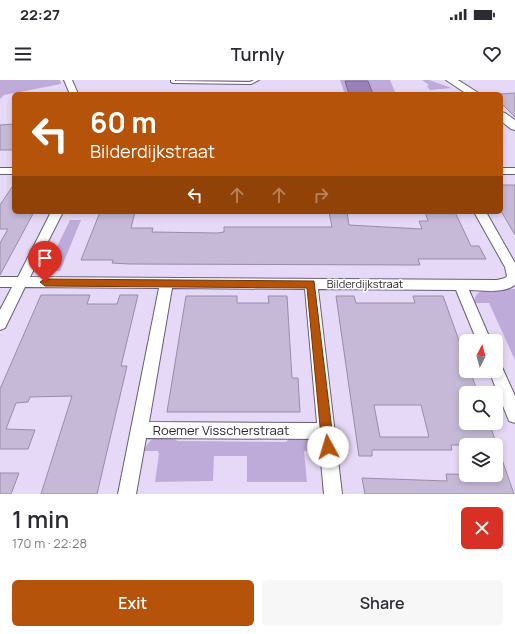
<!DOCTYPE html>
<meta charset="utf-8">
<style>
:root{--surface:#fff;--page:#f7f7f7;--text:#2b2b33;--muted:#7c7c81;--accent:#b45309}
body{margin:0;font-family:Manrope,sans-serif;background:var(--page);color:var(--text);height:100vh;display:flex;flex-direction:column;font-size:15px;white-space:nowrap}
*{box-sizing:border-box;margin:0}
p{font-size:13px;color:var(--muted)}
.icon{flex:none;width:22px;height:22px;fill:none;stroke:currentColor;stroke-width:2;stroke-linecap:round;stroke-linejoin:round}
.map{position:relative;height:414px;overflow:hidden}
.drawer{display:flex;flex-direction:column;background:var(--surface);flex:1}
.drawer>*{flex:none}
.banner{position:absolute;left:12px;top:12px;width:491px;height:122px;border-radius:6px;box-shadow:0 2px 6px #0003;background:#b45309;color:#fff;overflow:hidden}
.needle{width:26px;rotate:6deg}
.tools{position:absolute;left:459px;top:254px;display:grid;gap:8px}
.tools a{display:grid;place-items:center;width:44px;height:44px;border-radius:6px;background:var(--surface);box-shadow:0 2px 6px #0003;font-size:20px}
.pin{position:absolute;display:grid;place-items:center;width:34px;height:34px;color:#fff;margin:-41px -17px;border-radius:50% 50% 50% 0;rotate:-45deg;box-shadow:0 0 4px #0007}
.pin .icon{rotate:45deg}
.me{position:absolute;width:44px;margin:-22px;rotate:354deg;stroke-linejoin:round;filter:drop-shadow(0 0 3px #0008)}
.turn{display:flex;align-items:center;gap:14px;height:84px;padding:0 12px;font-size:18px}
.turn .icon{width:52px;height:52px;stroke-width:2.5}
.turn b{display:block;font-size:28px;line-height:34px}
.lanes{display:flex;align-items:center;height:38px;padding:0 12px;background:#0003;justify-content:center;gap:20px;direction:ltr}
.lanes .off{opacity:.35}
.round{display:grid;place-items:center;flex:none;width:42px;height:42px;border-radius:6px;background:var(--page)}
.overview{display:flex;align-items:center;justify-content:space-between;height:68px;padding:0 12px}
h1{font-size:24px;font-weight:600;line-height:30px}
.primary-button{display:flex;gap:8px;margin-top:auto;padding:8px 12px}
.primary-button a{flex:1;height:46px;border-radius:6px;background:var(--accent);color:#fff;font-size:16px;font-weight:600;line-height:46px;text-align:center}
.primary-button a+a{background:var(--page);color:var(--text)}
.status{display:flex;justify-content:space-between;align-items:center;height:28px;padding:0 20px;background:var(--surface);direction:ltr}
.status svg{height:11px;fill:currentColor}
header{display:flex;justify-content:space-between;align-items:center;height:52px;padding:0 12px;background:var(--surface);font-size:18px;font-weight:600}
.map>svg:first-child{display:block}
</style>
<div class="status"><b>22:27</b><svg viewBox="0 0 49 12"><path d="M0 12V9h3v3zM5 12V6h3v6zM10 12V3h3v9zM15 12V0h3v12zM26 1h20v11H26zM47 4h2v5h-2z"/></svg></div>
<header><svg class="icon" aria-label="menu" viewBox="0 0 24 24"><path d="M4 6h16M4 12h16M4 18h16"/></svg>Turnly<svg class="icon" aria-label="heart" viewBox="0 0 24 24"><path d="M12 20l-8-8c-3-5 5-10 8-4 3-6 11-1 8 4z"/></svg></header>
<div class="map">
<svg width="515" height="414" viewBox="0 0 515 414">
<rect width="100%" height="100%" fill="#e6d9f7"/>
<path fill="#bfabd9" d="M 0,0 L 60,0 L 61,4 L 4,15 L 0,19 Z
M 340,0 L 390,0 L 396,14 L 373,14 L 368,1 L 345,1 L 349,14 L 345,14 Z
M 422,0 L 429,0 L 452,8 L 430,10 L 427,6 L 429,5 Z
M 70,140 L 81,140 L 60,191 L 37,191 L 43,174 L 54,173 Z
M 509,209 L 515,209 L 515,280 L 489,223 L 475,223 C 472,205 498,212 509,209 Z
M 172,355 L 177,361 L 286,362 L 292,356 L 312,357 L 319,365 L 321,370 L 304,371 L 307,402 L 247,402 L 247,376 L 214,376 L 213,401 L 155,402 L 159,374 L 158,371 L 144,371 C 150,356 158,357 172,355 Z"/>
<path fill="#9a82b9" stroke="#796790" d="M 345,1 L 368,1 L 373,14 L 349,14 Z"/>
<path fill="#c6b9d7" stroke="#988ca8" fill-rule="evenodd" d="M 515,13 L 515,37 L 501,23 L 501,14 Z
M 14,44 L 14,70 L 0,70 L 0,45 Z
M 14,104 L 14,132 L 34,132 L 0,195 L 0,163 L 8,149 L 0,149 L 0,125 Z
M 501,105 L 515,105 L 515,155 L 501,131 Z
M 100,132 L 135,132 L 131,148 L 153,148 L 152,152 L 217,153 L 224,152 L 224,147 L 332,147 L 329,132 L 347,132 L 349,145 L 422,149 L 419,141 L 428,141 L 425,132 L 455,132 L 471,166 L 479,166 L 486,179 L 418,179 L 420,185 L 129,184 L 112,183 L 113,180 L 81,180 Z
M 41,215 L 90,215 L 87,224 L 117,224 L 120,215 L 138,215 L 121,286 L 127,286 L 97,414 L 41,414 L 72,316 L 30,317 L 28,322 L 16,323 L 6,349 L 35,350 L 28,369 L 0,369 L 0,309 Z
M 186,216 L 237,216 L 237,223 L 269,223 L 268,216 L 287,216 L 292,298 L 298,298 L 300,332 L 167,332 Z
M 336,216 L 354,216 L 356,223 L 415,223 L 413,216 L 443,216 L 466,280 L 466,291 L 470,291 L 478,313 L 466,313 L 466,343 L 489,343 L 497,365 L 451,365 L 452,370 L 372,370 L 372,376 L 359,376 ZM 374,325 L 421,325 L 429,357 L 380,357 Z
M 496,368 L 498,368 L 514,414 L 365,414 L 362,398 L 447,401 L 446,394 L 496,395 Z
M 0,393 L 19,393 L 11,414 L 0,414 Z"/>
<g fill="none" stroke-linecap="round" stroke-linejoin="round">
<g stroke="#685d77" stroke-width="2">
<path id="lane" d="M 171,0 L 175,0 L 175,1 L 250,2 L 254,0 L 259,0 L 251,4 L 173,3 L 171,2 Z"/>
</g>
<g stroke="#685d77" stroke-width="2">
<path id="street" d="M 64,0 L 72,0 L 78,14 L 70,14 Z
M 0,88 L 14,88 L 14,94 L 0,94 Z
M 501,88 L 515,88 L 515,94 L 501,94 Z
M 51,132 L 63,132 L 30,197 L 497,200 L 505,198 L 507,196 L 505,187 L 474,132 L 486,132 L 515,183 L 515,205 C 503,214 483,210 469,210 L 491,261 L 477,261 L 456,210 L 318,209 L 342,414 L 324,414 L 319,359 L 146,358 L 136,414 L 118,414 L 159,208 L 25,207 L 5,248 L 0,250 L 0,230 L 12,207 L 0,207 L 0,197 L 18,197 ZM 172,208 L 305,209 L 317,343 L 149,342 Z
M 496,283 L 501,285 L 515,316 L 515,343 L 509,341 L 489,291 L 496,291 Z"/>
</g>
<g stroke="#685d77" stroke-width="2">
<path id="secondary" d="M 446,0 L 458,0 L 480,14 L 467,14 Z
M 501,32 L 505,33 L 515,40 L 515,50 L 511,49 L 501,41 Z"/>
</g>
<use href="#lane" fill="#fff" fill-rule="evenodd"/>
<use href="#street" fill="#fff" fill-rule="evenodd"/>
<use href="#secondary" fill="#fff" fill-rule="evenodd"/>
</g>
<path fill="#b45309" stroke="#753606" d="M 45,199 L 314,201 L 334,367 L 333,371 L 328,373 L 324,371 L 322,367 L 307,208 L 45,206 L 40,202 Z"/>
<g text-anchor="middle" stroke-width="3" stroke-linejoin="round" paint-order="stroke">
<g font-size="11" fill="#2c2732" stroke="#fff">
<text x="365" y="208">Bilderdijkstraat</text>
</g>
<g font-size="13" fill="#2c2732" stroke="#fff">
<text x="221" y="355">Roemer Visscherstraat</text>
</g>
</g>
</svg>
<div class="tools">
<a><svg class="needle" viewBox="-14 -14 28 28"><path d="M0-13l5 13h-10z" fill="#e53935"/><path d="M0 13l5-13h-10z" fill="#7c7c81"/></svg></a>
<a><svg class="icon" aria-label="search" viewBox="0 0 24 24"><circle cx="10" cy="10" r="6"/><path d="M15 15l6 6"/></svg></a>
<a><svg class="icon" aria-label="layers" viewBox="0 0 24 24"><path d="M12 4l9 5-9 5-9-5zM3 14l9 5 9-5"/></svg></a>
</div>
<div class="pin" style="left:45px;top:202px;background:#d93025"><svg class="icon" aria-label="arrive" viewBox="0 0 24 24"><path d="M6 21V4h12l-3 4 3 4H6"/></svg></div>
<svg class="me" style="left:328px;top:367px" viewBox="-20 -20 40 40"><circle r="19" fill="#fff"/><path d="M0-13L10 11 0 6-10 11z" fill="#b45309"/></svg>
<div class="banner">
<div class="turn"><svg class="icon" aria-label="left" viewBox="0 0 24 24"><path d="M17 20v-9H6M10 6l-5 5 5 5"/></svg><div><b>60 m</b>Bilderdijkstraat</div></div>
<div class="lanes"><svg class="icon" aria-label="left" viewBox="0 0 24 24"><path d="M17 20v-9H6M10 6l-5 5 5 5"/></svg><svg class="icon off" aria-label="ahead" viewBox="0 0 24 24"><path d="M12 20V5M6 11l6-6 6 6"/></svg><svg class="icon off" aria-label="ahead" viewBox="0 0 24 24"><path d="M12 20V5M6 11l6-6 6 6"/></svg><svg class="icon off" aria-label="right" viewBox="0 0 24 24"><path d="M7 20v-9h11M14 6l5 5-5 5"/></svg></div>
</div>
</div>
<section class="drawer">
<div class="overview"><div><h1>1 min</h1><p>170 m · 22:28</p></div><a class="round" style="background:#d93025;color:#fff"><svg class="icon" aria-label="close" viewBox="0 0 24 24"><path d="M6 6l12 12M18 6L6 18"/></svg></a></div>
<div class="primary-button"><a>Exit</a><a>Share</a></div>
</section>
